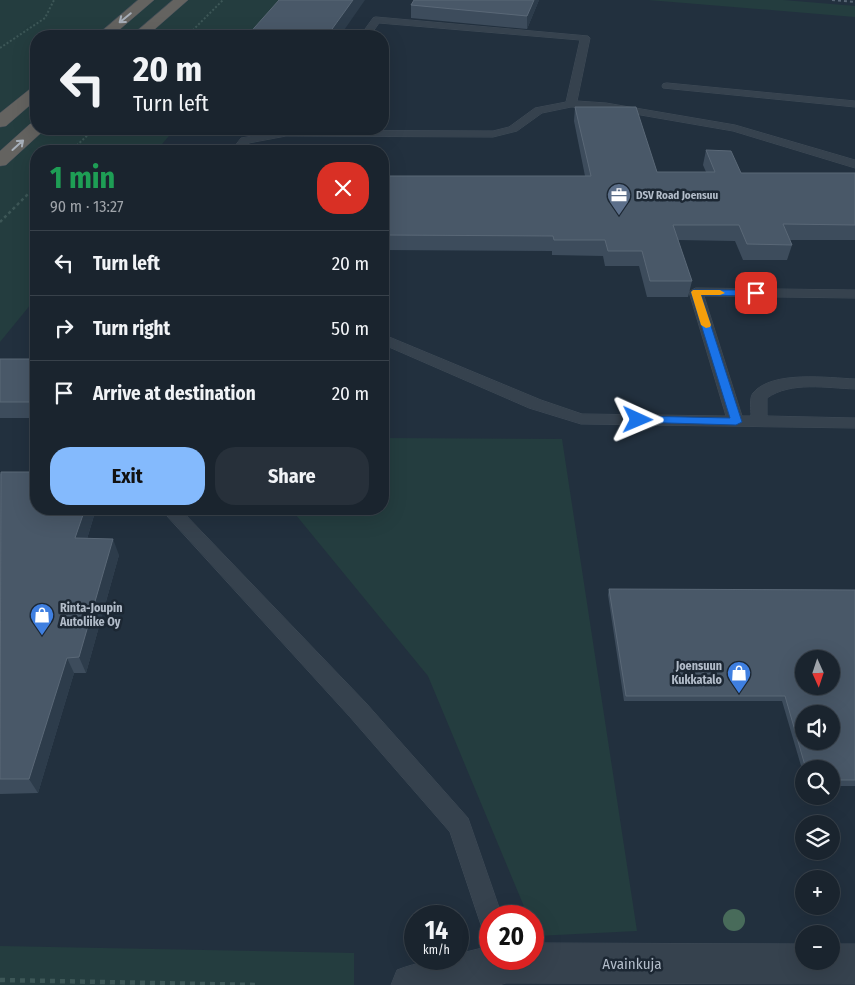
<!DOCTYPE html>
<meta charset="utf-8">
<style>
:root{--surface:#1a242e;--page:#27303a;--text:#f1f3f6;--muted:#9fa4aa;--line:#38414a;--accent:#84bafd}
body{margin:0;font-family:"Fira Sans Condensed",sans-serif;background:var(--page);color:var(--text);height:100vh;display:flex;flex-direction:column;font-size:19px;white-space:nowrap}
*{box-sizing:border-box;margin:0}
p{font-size:16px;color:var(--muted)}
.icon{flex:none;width:28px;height:28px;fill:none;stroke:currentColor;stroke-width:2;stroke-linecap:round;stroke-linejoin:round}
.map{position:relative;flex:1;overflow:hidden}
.side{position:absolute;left:30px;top:145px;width:359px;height:370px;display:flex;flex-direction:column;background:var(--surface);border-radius:20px;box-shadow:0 5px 20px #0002,0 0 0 1px var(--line)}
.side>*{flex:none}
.guide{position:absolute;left:30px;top:30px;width:359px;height:105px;border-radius:20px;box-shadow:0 5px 20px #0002,0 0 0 1px var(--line);background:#1a242e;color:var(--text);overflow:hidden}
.needle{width:32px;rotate:177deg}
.buttons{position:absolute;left:795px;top:650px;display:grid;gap:10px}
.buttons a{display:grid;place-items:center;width:45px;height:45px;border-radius:50%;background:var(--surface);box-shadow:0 5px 20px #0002,0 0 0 1px var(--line);font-size:25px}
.speed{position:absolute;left:404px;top:905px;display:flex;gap:10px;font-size:25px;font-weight:700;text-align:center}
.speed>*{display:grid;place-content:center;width:65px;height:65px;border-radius:50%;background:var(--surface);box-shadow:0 5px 20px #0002,0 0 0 1px var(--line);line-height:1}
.speed small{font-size:12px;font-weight:400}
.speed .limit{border:8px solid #d22;background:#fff;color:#111}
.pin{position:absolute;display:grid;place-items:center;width:42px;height:42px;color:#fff;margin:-21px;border-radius:10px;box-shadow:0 2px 8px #0006}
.me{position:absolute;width:55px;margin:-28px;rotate:91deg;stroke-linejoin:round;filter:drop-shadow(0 0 4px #0008)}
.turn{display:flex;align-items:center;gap:18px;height:105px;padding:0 20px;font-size:22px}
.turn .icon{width:65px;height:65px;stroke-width:2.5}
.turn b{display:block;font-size:35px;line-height:42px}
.round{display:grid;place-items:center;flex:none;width:52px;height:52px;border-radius:20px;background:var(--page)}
.summary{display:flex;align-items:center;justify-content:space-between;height:85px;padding:0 20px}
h1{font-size:30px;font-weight:700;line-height:38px;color:#1e9e55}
.primary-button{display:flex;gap:10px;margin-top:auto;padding:10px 20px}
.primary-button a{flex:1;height:58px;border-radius:20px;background:var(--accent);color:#111;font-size:20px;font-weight:700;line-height:58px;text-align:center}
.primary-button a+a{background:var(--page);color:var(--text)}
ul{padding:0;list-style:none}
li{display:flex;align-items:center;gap:15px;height:65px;padding:0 20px;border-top:1px solid var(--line)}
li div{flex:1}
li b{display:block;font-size:19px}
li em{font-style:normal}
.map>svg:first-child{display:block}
</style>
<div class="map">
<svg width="855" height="985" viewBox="0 0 855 985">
<rect width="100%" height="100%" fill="#22303e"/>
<path fill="#243d3f" d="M 0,0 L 280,0 L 251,36 L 36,36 L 36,129 L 175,129 L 156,151 L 36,151 L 36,298 L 0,342 Z
M 648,0 L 783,0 L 855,6 L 855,17 Z
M 383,438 L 562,439 L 637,931 L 536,936 L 533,927 L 532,916 L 528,916 L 428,676 L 291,509 L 382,509 Z
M 0,946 L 354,953 L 354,985 L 0,985 Z"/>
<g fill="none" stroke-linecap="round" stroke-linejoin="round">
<g stroke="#3f4b57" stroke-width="1">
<path id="service" d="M 376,17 L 588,36 L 590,38 L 577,101 L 606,103 L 735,125 L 855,160 L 855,168 L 733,131 L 606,109 L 571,107 L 542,113 L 517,131 L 493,137 L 286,136 L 249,143 L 243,151 L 231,151 L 241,138 L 286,130 L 493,131 L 509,127 L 535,108 L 566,102 L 580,40 L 379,23 L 370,36 L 360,36 L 373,18 Z
M 667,83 L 855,101 L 855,107 L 663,88 L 662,86 L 663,84 Z
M 696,288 L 855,290 L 855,298 L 704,296 L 742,416 L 751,416 C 751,410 749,398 753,393 C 772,370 829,378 855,379 L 855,389 C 827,388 791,381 767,398 L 767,416 L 855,418 L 855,428 L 581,424 L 529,408 L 382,344 L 382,334 L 541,400 L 582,414 L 726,416 L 689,292 Z
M 161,509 L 180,509 L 366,703 L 468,818 L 502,916 L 490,916 L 490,928 L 481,925 L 450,832 L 350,717 Z"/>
</g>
<g stroke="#3f4b57" stroke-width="1">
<path id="minor" d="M 532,943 L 804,944 L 804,961 L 831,961 L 831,944 L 855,944 L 855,984 L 506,983 L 499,985 L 391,985 L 397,970 C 418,962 436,959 458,959 L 458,954 L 490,946 L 490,959 L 532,959 Z"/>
</g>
<g stroke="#414c59" stroke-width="1">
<path id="trunk" d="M 138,0 L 154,0 L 112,36 L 96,36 Z
M 173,0 L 188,0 L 147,36 L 131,36 Z
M 36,87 L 36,100 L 6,126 L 0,127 L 0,113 L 30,89 Z
M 36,123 L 36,129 L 44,129 L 42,132 L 6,165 L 0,166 L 0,151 L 30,124 Z"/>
</g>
<path stroke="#3d5757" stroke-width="2" stroke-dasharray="2 2" stroke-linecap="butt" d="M 187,36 L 223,0
M 0,48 L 45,18 L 54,0
M 71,151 L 94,129"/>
<path stroke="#3d5757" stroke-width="2.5" stroke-dasharray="3 3" stroke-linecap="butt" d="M 0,222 L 36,186"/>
<path stroke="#3d5757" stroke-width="4.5" stroke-dasharray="5 5" stroke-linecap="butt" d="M 0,980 L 258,985"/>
<use href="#service" fill="#36424e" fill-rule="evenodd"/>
<use href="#minor" fill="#36424e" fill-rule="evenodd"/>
<use href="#trunk" fill="#646360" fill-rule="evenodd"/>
<path stroke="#586675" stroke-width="2" stroke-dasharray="3 3" stroke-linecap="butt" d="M 832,0 L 855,2"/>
</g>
<circle fill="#486b5a" cx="734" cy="920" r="11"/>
<path fill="#3d4c5c" d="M 539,0 L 527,29 L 411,18 L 411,5 Z
M 575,107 L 657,172 L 706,172 L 703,165 L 706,150 L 741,173 L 855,173 L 855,240 L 790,240 L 792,245 L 787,260 L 743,260 L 735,241 L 678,240 L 692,281 L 688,297 L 647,297 L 639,266 L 605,266 L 603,256 L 552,255 L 552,251 L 382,250 L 382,176 L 585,176 L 574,121 Z
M 0,359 L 36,359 L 36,418 L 0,418 Z
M 0,473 L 36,509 L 96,509 L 87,539 L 119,555 L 86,673 L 74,673 L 38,793 L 0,794 Z
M 609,589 L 855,590 L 855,786 L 831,786 L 831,769 L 804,769 L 804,776 L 782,701 L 624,701 L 608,595 Z"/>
<path fill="#2d3c4b" d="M 353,0 L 365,0 L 340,36 L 327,36 Z
M 534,0 L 539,0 L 527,29 L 527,16 Z
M 85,509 L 96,509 L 82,555 L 75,538 Z
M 113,539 L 119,555 L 86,673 L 79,657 Z
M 67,658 L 74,673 L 38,793 L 29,779 Z"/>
<path fill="#495868" stroke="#5a6877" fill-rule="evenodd" d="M 279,0 L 353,0 L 327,36 L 247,36 Z
M 414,0 L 534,0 L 527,16 L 411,5 Z
M 575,107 L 636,107 L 657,172 L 715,172 L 706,150 L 731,151 L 741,173 L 855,173 L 855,225 L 783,224 L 792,245 L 747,244 L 739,225 L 673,225 L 692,281 L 650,281 L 642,251 L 608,251 L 605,240 L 554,240 L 553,236 L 382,235 L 382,176 L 591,176 Z
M 0,359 L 36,359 L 36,402 L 0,402 Z
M 1,472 L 36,472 L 36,509 L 85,509 L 75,538 L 113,539 L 79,657 L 67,658 L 29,779 L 0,779 Z
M 609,589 L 855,590 L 855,780 L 831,780 L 831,769 L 806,769 L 785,696 L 626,696 ZM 804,659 L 831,659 L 831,686 L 804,686 ZM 804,714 L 831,714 L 831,741 L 804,741 Z"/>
<defs><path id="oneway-shaft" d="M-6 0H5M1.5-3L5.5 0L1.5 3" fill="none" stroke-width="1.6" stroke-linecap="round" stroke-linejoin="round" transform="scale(1.25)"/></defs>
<g stroke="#a6afb9">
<use href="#oneway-shaft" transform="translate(125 18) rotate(141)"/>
<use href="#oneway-shaft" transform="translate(18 145) rotate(-42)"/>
</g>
<path fill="#1a73e8" stroke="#114b97" d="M 693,290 L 756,290 L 760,293 L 756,296 L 701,295 L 742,422 L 736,425 L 634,422 L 632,420 L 638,416 L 730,418 L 691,292 Z"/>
<path fill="#f59e0b" d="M 693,290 L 720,290 L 725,293 L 720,295 L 701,295 L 711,325 L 710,327 L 706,328 L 701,325 L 691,292 Z"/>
<defs>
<g id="office-pin" transform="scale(1.25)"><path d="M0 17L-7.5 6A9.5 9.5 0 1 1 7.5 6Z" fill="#5c6f8a" stroke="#1c2733"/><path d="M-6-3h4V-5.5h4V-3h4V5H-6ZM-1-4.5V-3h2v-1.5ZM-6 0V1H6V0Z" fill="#fff"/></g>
<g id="shop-pin" transform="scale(1.25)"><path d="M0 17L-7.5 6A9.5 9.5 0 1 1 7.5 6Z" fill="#3f7fe0" stroke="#1c2733"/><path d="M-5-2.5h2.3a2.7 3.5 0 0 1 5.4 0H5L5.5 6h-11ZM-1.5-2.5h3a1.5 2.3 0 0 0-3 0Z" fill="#fff"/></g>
</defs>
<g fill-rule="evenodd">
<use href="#office-pin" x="619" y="195"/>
<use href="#shop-pin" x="42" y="615"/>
<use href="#shop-pin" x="739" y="673"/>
</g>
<g text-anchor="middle" stroke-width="5" stroke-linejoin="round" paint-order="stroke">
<g font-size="11" font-weight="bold" fill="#b2bcc9" stroke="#1c2733" text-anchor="start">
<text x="636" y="199">DSV Road Joensuu</text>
</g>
<g font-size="12" font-weight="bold" fill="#b2bcc9" stroke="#1c2733" text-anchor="start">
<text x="60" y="612">Rinta-Joupin<tspan x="60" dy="14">Autoliike Oy</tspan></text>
<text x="722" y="670" text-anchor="end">Joensuun<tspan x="722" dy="14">Kukkatalo</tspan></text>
</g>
<g font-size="15" fill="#b2bcc9" stroke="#1c2733">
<text x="632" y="969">Avainkuja</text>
</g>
</g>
</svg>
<div class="buttons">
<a><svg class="needle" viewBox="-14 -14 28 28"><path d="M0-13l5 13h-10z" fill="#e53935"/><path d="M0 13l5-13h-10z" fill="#9fa4aa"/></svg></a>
<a><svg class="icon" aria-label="sound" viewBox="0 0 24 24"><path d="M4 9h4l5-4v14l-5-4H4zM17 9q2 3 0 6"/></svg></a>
<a><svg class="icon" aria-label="search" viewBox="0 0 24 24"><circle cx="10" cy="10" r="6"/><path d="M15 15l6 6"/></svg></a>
<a><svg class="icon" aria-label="layers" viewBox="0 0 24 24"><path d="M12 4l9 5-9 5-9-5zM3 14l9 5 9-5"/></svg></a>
<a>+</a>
<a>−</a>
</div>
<div class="speed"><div>14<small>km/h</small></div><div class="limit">20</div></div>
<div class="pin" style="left:756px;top:293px;background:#d93025"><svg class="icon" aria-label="arrive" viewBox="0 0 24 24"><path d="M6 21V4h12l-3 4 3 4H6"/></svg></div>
<svg class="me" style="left:638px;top:420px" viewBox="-20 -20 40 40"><path d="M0-17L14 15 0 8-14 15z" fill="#1a73e8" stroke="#fff" stroke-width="4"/></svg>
<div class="guide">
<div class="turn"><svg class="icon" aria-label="left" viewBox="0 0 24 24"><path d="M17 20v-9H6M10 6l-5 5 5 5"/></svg><div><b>20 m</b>Turn left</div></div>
</div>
<section class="side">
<div class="summary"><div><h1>1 min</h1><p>90 m · 13:27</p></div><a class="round" style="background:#d93025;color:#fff"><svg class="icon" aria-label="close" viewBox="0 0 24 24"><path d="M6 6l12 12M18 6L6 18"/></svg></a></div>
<ul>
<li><svg class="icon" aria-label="left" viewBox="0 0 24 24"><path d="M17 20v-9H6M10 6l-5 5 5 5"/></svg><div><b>Turn left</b></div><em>20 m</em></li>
<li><svg class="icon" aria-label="right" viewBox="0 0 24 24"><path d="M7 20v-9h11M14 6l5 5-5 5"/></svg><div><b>Turn right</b></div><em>50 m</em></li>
<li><svg class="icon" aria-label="arrive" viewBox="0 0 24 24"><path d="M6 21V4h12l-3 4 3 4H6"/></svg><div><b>Arrive at destination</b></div><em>20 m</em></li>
</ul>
<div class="primary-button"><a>Exit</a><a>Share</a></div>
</section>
</div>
